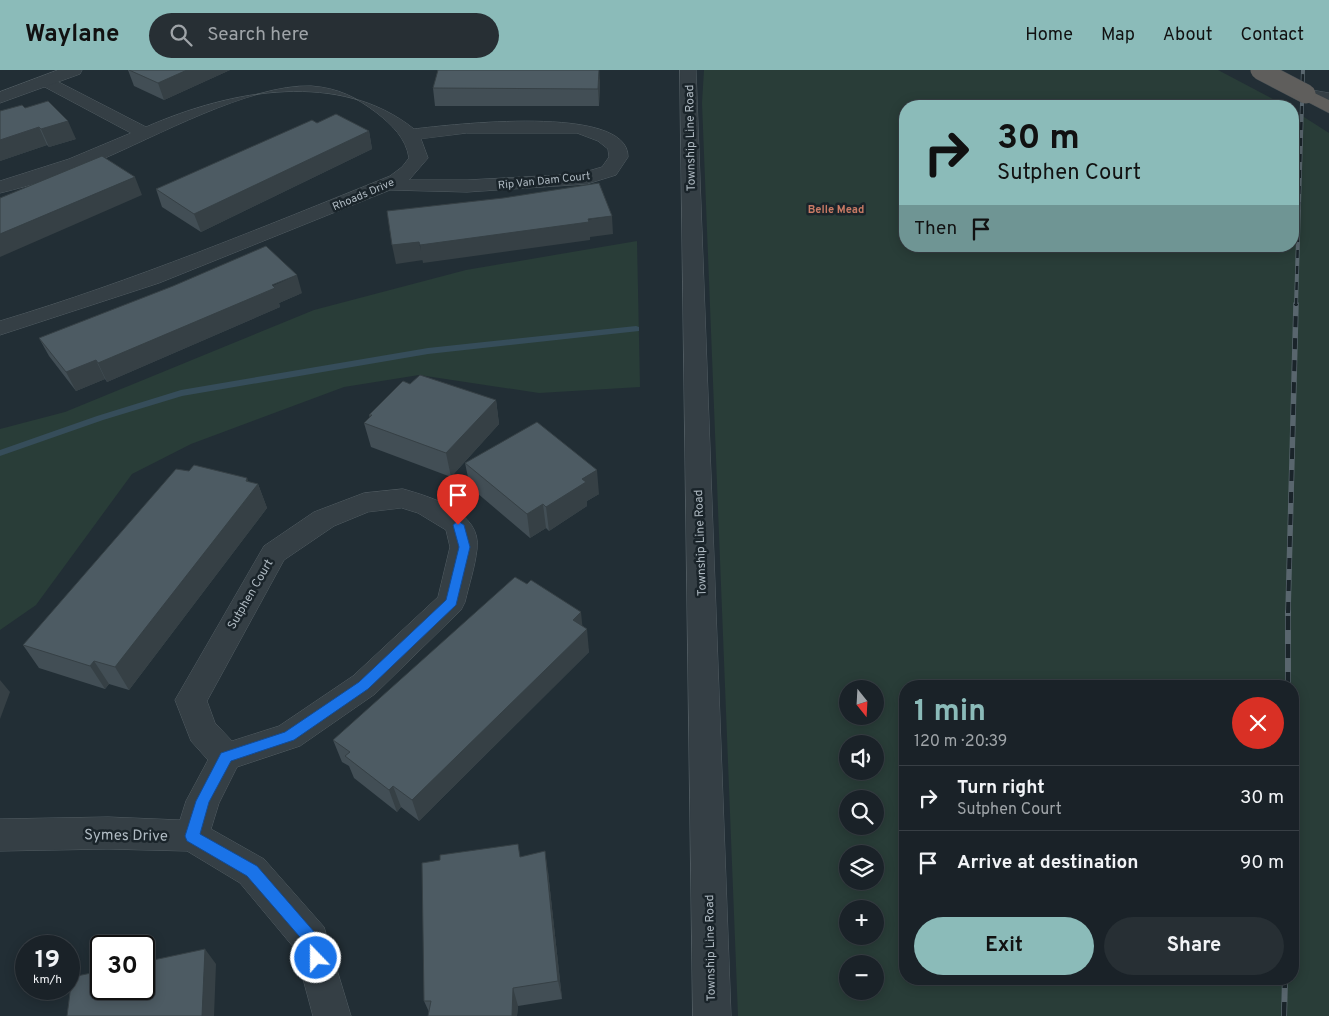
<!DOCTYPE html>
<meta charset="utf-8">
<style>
:root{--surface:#1a2228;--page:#272f34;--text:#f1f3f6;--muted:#9fa4a8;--line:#383f45;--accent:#8bbbb9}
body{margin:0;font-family:Overpass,sans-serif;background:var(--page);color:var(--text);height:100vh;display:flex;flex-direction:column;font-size:19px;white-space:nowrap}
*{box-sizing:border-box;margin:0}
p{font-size:16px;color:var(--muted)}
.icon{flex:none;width:28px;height:28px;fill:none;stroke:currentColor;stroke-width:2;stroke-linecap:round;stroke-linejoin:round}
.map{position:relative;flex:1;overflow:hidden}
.drawer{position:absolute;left:899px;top:610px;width:400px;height:305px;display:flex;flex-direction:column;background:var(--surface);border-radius:20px;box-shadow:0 2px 12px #0003,0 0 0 1px var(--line)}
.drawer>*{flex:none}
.top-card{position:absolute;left:899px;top:30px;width:400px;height:152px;border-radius:20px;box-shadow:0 2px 12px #0003,0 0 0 1px var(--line);background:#8bbbb9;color:#111;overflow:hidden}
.needle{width:32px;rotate:162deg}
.controls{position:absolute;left:839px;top:610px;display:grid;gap:10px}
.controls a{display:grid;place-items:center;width:45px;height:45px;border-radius:50%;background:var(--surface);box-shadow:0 2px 12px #0003,0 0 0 1px var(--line);font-size:25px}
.speed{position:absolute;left:15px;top:865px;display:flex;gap:10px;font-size:25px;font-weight:700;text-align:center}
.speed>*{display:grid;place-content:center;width:65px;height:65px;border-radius:50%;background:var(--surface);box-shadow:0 2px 12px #0003,0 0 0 1px var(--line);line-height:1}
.speed small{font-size:12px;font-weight:400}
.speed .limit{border:2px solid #111;border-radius:8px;background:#fff;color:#111}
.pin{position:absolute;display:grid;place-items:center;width:42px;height:42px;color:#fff;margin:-51px -21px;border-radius:50% 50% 50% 0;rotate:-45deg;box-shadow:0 0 5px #0007}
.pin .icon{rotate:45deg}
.me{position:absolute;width:55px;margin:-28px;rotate:338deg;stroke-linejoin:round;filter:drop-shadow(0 0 4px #0008)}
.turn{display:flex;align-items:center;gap:18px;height:105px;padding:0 15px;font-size:22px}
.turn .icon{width:65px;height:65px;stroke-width:2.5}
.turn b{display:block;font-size:35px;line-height:42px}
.then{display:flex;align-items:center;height:48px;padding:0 15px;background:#0003;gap:10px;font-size:19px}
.round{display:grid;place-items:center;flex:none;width:52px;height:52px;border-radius:26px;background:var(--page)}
.headline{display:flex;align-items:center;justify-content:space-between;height:85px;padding:0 15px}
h1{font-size:30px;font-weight:700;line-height:38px;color:var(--accent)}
.button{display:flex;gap:10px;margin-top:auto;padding:10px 15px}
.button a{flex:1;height:58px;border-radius:30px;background:var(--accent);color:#111;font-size:20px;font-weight:700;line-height:58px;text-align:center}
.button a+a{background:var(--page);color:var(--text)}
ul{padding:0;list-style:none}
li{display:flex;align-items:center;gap:15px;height:65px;padding:0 15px;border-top:1px solid var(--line)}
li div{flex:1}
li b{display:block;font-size:19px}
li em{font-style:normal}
header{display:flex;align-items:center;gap:30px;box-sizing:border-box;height:70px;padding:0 25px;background:var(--accent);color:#111}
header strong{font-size:24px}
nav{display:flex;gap:28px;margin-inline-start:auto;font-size:18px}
.search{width:350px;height:45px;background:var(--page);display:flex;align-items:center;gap:12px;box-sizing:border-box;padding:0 18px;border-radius:28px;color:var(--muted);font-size:19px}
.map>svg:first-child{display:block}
</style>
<header>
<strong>Waylane</strong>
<div class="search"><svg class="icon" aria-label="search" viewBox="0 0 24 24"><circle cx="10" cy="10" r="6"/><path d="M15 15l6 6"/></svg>Search here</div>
<nav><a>Home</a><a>Map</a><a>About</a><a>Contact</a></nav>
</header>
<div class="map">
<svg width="1329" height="946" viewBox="0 0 1329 946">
<rect width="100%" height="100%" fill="#222e35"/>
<path fill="#293d38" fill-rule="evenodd" d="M 704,0 L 1218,0 L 1286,36 L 905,36 L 905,176 L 1292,176 L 1293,40 L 1329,63 L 1329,946 L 738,946 L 702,33 ZM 905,616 L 1292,616 L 1292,909 L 905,909 ZM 848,619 L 875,619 L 875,646 L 848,646 ZM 848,674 L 875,674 L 875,701 L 848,701 ZM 848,729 L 875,729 L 875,756 L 848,756 ZM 848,784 L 875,784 L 875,811 L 848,811 ZM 848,839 L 875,839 L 875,866 L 848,866 ZM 848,894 L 875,894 L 875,921 L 848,921 Z
M 637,171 L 640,317 L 539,323 L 419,305 L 344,317 L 191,374 L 132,404 L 36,535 L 0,560 L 0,359 L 65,342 L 314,240 L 466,200 Z"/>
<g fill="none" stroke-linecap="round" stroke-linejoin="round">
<path fill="#364d5a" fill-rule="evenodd" d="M 636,256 L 639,257 L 639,261 L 428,284 L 182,326 L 103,350 L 0,386 L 0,380 L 97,346 L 181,320 L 428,278 Z"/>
<g stroke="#525d63" stroke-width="1">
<path id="minor" d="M 47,6 L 146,57 C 233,19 340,0 414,59 C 449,55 629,33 628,87 L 616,105 L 587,114 L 467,122 L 390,120 L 159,213 L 0,265 L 0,251 C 133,211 261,158 390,106 L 402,97 L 409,88 C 406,68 392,55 377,43 C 356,27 338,18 311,16 C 250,14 155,67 98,91 C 66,105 33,115 0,123 L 0,111 L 69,89 L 131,63 L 41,15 L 38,11 L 41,7 ZM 467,63 L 577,63 L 598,71 L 608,79 L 609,87 L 602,97 L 578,104 L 467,110 L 409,110 L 428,88 L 421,69 Z
M 403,419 C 431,427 482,442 477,479 C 475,497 469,515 465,532 L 461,540 L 375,624 L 300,676 L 237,697 L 219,733 L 211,759 L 264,789 L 324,857 L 351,946 L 313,946 L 295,879 L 240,813 L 187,781 L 108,779 L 0,781 L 0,749 L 108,747 L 180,750 L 186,731 L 208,690 L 191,671 L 175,630 L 264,476 L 314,442 L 364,423 ZM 402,438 L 418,443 L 446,460 L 450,477 L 438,527 L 353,606 L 279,656 L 232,671 L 215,653 L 207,631 L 284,490 L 334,456 L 368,442 Z"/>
</g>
<g stroke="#525d63" stroke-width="1">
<path id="tertiary" d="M 58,0 L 82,0 L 80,4 L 0,33 L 0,22 Z
M 680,0 L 696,0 L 731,946 L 693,946 Z
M 1306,19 L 1329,23 L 1329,33 L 1300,28 L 1297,24 L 1300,20 Z"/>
</g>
<g stroke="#3f4a50" stroke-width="1">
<path id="trunk" d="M 1306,19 L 1329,30 L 1329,43 L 1300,28 L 1297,24 L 1300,20 Z"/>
</g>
<use href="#minor" fill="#353f45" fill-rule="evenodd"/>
<use href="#tertiary" fill="#353f45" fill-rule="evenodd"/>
<use href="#trunk" fill="#5f5e5c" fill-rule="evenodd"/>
<g stroke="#59666e" stroke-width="4">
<path id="rail-far2" d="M 1296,236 L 1303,0"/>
</g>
<g stroke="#59666e" stroke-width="5.5">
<path id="rail-far1" d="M 1288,543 L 1296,234"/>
</g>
<g stroke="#59666e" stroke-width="6">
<path id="rail" d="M 1288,616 L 1288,542
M 1284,946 L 1285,909"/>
</g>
<use href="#rail-far2" stroke="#1a242a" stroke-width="2.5" stroke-dasharray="8" stroke-linecap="butt"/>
<use href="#rail-far1" stroke="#1a242a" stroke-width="4" stroke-dasharray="11" stroke-linecap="butt"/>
<use href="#rail" stroke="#1a242a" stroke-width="4.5" stroke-dasharray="14" stroke-linecap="butt"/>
<g stroke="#3f4a50" stroke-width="20" stroke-linecap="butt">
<path id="trunk-bridge" d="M 1260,0 L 1306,24"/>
</g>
<use href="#trunk-bridge" stroke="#5f5e5c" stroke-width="19"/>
</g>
<path fill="#424e55" d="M 128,0 L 230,0 L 164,30 L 134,16 Z
M 600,10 L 599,36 L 435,36 L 433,18 Z
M 25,38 L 76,69 L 49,77 L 47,75 L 0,91 L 0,41 Z
M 317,53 L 369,61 L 372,79 L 201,162 L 162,137 L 156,119 Z
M 302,223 L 279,233 L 280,237 L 107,312 L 105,309 L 76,321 L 49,286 L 39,268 Z
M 410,314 L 496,330 L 499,354 L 451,407 L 371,377 L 364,353 L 370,348 L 369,345 Z
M 465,393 L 599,424 L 587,431 L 587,436 L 549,461 L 546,458 L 530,468 L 470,417 Z
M 248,412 L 258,414 L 267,438 L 129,620 L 109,614 L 105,619 L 39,598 L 23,575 Z
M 583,556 L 589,582 L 419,751 L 401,737 L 397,742 L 354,708 L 349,696 L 342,692 L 333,670 Z
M 521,787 L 548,802 L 562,929 L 518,936 L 517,946 L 428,946 L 429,942 L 424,931 Z"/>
<path fill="#364045" d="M 187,0 L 230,0 L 164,30 L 158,13 Z
M 599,0 L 600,10 L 599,36 L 598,19 Z
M 68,51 L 76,69 L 49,77 L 41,59 Z
M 39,57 L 47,75 L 0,91 L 0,70 Z
M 369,61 L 372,79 L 201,162 L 194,144 Z
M 135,107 L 142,125 L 0,187 L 0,164 Z
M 612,146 L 613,164 L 590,167 L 590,170 L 423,193 L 420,175 Z
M 419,172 L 423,190 L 396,194 L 392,175 Z
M 297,205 L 302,223 L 279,233 L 280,237 L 107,312 L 98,293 Z
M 96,290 L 105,309 L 76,321 L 66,302 Z
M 496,330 L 499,354 L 451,407 L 446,383 Z
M 597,400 L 599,424 L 587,431 L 587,436 L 549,461 L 546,437 L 582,409 Z
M 247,408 L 252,421 L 258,414 L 267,438 L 129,620 L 115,597 Z
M 543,434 L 546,458 L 530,468 L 527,444 Z
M 581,542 L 583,562 L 587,559 L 589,582 L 419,751 L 412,730 L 573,550 Z
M 94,591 L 109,614 L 105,619 L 90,596 Z
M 0,610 L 10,622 L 0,649 Z
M 393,716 L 401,737 L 397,742 L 389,720 Z
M 545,781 L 548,802 L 562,929 L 558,911 Z
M 205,879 L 216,894 L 214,946 L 202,946 Z
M 513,918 L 518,936 L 517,946 L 512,946 Z"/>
<path fill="#4d5b63" stroke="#364045" d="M 129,0 L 187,0 L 158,13 Z
M 438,0 L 599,0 L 598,19 L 433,18 Z
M 48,31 L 68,51 L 41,59 L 39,57 L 0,70 L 0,41 L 22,35 L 25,38 Z
M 336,44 L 369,61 L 194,144 L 156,119 L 312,50 L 317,53 Z
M 102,86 L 135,107 L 0,164 L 0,128 Z
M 599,113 L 612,146 L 588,149 L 589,152 L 420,175 L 419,172 L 392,175 L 387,141 L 503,128 Z
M 266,176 L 297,205 L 272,215 L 275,218 L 98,293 L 96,290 L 66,302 L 39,268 L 173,216 Z
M 420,305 L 496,330 L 446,383 L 364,353 L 372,345 L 369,345 L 403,311 L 410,314 Z
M 537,352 L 597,400 L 582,409 L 586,412 L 546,437 L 543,434 L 527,444 L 465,393 Z
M 194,395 L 247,408 L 246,411 L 258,414 L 115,597 L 94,591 L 90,596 L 23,575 L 176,399 L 189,401 Z
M 515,507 L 527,514 L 531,510 L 581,542 L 573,550 L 587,559 L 412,730 L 393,716 L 389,720 L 345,686 L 350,682 L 333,670 Z
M 518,774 L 520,787 L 545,781 L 558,911 L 513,918 L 512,946 L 428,946 L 431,931 L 424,931 L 422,793 L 440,790 L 440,785 Z
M 205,879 L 202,946 L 67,946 L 72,907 L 101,901 L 101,919 L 144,919 L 144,892 Z"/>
<path fill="#1a73e8" stroke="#114b97" d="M 458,451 L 464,455 L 470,477 L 456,535 L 368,619 L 294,670 L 231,691 L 209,732 L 200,764 L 257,796 L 316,864 L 324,888 L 322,893 L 316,895 L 311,893 L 305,873 L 247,806 L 187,771 L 185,766 L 196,731 L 221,683 L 285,662 L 359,612 L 446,530 L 459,477 L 453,455 Z"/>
<g text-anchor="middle" stroke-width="5" stroke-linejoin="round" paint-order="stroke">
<g font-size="11" fill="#afbac2" stroke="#1a242a">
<text transform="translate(544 110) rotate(-6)" y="4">Rip Van Dam Court</text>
<text transform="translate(363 124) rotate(-23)" y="4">Rhoads Drive</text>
</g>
<g font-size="11" font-weight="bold" fill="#c87a64" stroke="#1a242a">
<text x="836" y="143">Belle Mead</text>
</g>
<g font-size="12" fill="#afbac2" stroke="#1a242a">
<text transform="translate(690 68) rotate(-91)" y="4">Township Line Road</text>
<text transform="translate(700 473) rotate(-92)" y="4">Township Line Road</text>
<text transform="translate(250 524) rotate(-60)" y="4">Sutphen Court</text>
<text transform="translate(710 878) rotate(-91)" y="4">Township Line Road</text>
</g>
<g font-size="15" fill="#afbac2" stroke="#1a242a">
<text transform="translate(126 765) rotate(1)" y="5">Symes Drive</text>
</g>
</g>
</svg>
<div class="controls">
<a><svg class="needle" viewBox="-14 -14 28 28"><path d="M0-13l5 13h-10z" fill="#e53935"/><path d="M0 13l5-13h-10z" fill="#9fa4a8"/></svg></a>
<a><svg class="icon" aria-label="sound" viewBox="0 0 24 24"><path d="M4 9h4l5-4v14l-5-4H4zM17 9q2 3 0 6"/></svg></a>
<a><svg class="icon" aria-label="search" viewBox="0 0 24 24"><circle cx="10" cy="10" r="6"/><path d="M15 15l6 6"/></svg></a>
<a><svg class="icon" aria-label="layers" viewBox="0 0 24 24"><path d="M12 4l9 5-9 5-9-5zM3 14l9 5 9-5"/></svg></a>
<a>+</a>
<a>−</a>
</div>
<div class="speed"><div>19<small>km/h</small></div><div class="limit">30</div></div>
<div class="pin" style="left:458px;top:455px;background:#d93025"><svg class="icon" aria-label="arrive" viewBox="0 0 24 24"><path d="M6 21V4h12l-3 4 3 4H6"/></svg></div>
<svg class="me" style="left:316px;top:888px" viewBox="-20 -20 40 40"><circle r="17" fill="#1a73e8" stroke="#fff" stroke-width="3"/><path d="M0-11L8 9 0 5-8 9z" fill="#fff"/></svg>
<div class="top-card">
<div class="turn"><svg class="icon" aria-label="right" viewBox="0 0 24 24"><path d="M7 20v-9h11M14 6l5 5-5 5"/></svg><div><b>30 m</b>Sutphen Court</div></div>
<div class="then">Then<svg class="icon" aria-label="arrive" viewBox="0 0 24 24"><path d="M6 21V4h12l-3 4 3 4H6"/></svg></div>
</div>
<section class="drawer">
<div class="headline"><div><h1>1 min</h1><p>120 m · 20:39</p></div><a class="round" style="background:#d93025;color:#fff"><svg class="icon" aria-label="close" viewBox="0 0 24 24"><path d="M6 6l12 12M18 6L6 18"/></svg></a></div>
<ul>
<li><svg class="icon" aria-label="right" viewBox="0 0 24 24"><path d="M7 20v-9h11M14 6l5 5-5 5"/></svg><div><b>Turn right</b><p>Sutphen Court</p></div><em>30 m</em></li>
<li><svg class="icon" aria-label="arrive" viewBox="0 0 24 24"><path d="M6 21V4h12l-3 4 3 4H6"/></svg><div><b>Arrive at destination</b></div><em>90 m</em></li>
</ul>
<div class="button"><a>Exit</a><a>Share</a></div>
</section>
</div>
